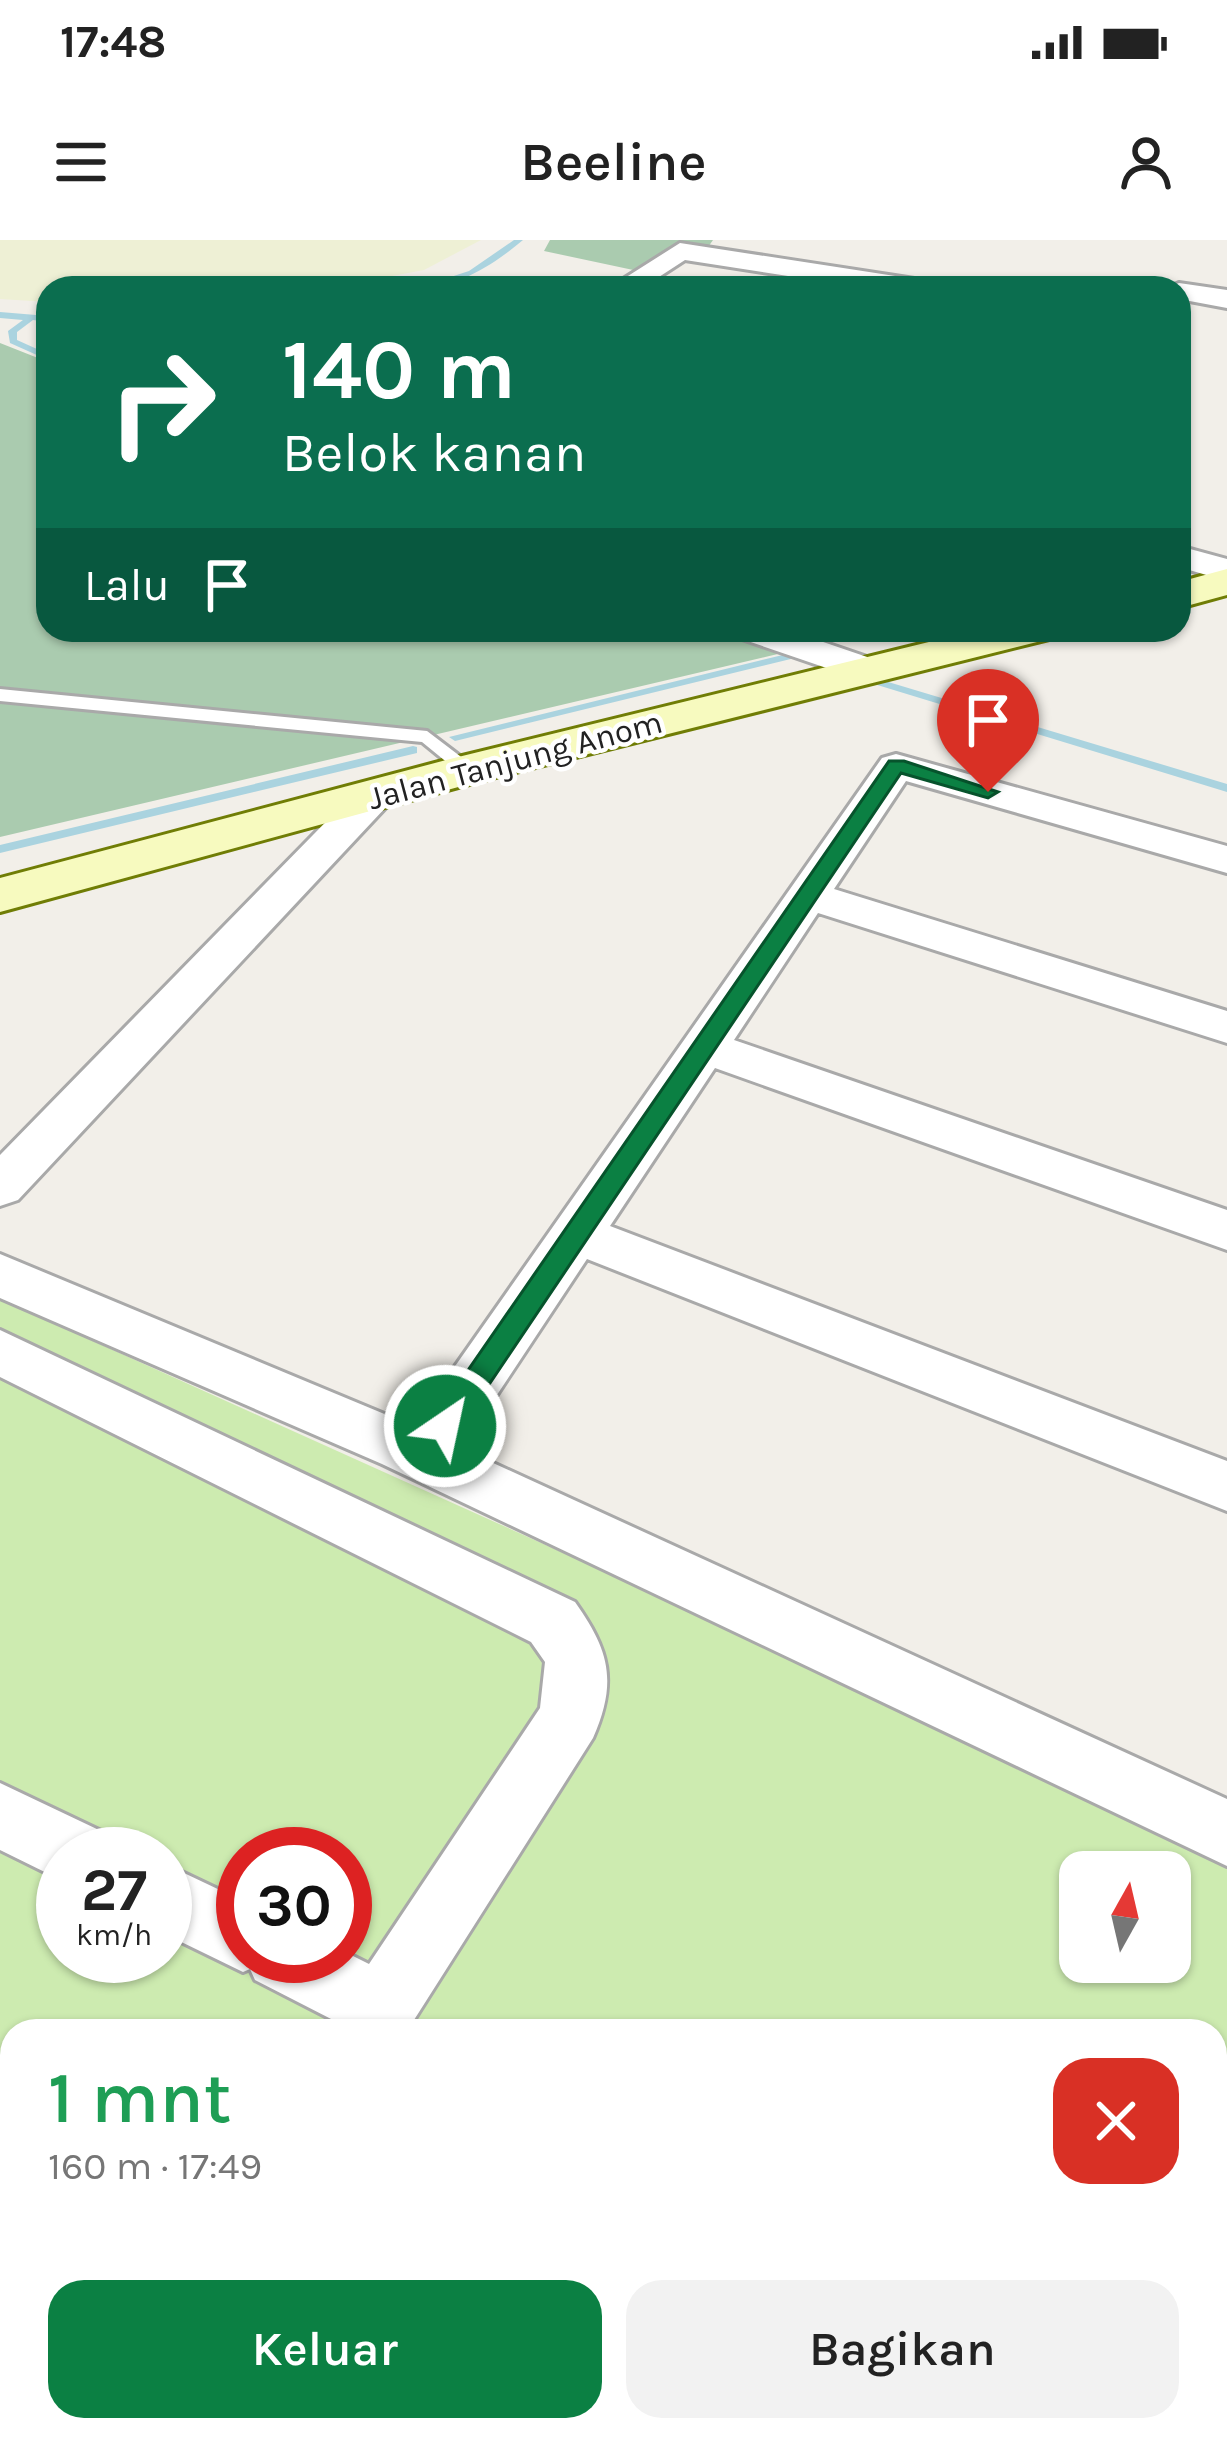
<!DOCTYPE html>
<html lang="id">
<meta charset="utf-8">
<style>
:root{--surface:#fff;--page:#f2f2f2;--text:#222;--muted:#767676;--accent:#0b8043}
body{margin:0;font-family:Karla,sans-serif;background:var(--page);color:var(--text);height:100vh;display:flex;flex-direction:column;font-size:45px;white-space:nowrap}
*{box-sizing:border-box;margin:0}
p{font-size:39px;color:var(--muted)}
.icon{flex:none;width:66px;height:66px;fill:none;stroke:currentColor;stroke-width:2;stroke-linecap:round;stroke-linejoin:round}
.map{position:relative;flex:1;overflow:hidden}
.details{position:absolute;left:0px;top:1779px;width:1227px;height:423px;display:flex;flex-direction:column;background:var(--surface);border-radius:36px 36px 0 0;box-shadow:0 3px 9px #0004}
.details>*{flex:none}
.top-card{position:absolute;left:36px;top:36px;width:1155px;height:366px;border-radius:36px;box-shadow:0 3px 9px #0004;background:#0b6e4f;color:#fff;overflow:hidden}
.needle{width:78px;rotate:8deg}
.tools{position:absolute;left:1059px;top:1611px;display:grid;gap:24px}
.tools a{display:grid;place-items:center;width:132px;height:132px;border-radius:24px;background:var(--surface);box-shadow:0 3px 9px #0004;font-size:60px}
.speed{position:absolute;left:36px;top:1587px;display:flex;gap:24px;font-size:60px;font-weight:700;text-align:center}
.speed>*{display:grid;place-content:center;width:156px;height:156px;border-radius:50%;background:var(--surface);box-shadow:0 3px 9px #0004;line-height:1}
.speed small{font-size:30px;font-weight:400}
.speed .limit{border:18px solid #d22;background:#fff;color:#111}
.pin{position:absolute;display:grid;place-items:center;width:102px;height:102px;color:#fff;margin:-123px -51px;border-radius:50% 50% 50% 0;rotate:-45deg;box-shadow:0 0 12px #0007}
.pin .icon{rotate:45deg}
.me{position:absolute;width:132px;margin:-66px;rotate:34deg;stroke-linejoin:round;filter:drop-shadow(0 0 9px #0008)}
.turn{display:flex;align-items:center;gap:42px;height:252px;padding:0 48px;font-size:54px}
.turn .icon{width:156px;height:156px;stroke-width:2.5}
.turn b{display:block;font-size:84px;line-height:102px}
.then{display:flex;align-items:center;height:114px;padding:0 48px;background:#0003;gap:24px;font-size:45px}
.round{display:grid;place-items:center;flex:none;width:126px;height:126px;border-radius:36px;background:var(--page)}
.overview{display:flex;align-items:center;justify-content:space-between;height:204px;padding:0 48px}
h1{font-size:72px;font-weight:600;line-height:90px;color:#1e9e55}
.action{display:flex;gap:24px;margin-top:auto;padding:24px 48px}
.action a{flex:1;height:138px;border-radius:36px;background:var(--accent);color:#fff;font-size:48px;font-weight:600;line-height:138px;text-align:center}
.action a+a{background:var(--page);color:var(--text)}
.status{display:flex;justify-content:space-between;align-items:center;height:84px;padding:0 60px;background:var(--surface);direction:ltr}
.status svg{height:33px;fill:currentColor}
header{display:flex;justify-content:space-between;align-items:center;height:156px;padding:0 48px;background:var(--surface);font-size:54px;font-weight:600}
.map>svg:first-child{display:block}
</style>
<div class="status"><b>17:48</b><svg viewBox="0 0 49 12"><path d="M0 12V9h3v3zM5 12V6h3v6zM10 12V3h3v9zM15 12V0h3v12zM26 1h20v11H26zM47 4h2v5h-2z"/></svg></div>
<header><svg class="icon" aria-label="menu" viewBox="0 0 24 24"><path d="M4 6h16M4 12h16M4 18h16"/></svg>Beeline<svg class="icon" aria-label="person" viewBox="0 0 24 24"><circle cx="12" cy="8" r="4"/><path d="M4 21q1-7 8-7t8 7"/></svg></header>
<div class="map">
<svg width="1227" height="2201" viewBox="0 0 1227 2201">
<rect width="100%" height="100%" fill="#f2efe9"/>
<path fill="#eef0d5" d="M 0,0 L 481,0 L 424,30 L 328,48 L 48,48 L 48,62 L 0,59 Z"/>
<path fill="#cdebb0" fill-rule="evenodd" d="M 0,1059 L 1227,1612 L 1227,2201 L 0,2201 ZM 63,1614 L 165,1614 L 165,1716 L 63,1716 ZM 243,1614 L 345,1614 L 345,1716 L 243,1716 ZM 1080,1632 L 1170,1632 L 1170,1722 L 1080,1722 ZM 12,1791 L 1215,1791 L 1215,2190 L 12,2190 Z"/>
<path fill="#aacbaf" d="M 550,0 L 713,0 L 706,10 L 666,12 L 638,31 L 544,11 Z
M 0,103 L 48,122 L 48,390 L 723,390 L 782,413 L 0,597 Z"/>
<g fill="none" stroke-linecap="round" stroke-linejoin="round">
<path fill="#aad3df" fill-rule="evenodd" d="M 514,0 L 523,0 C 493,25 458,48 417,48 L 469,31 Z
M 0,72 L 48,76 L 48,82 L 33,80 L 17,92 L 17,100 L 48,114 L 48,120 L 10,103 L 8,91 L 23,80 L 0,78 Z
M 799,411 L 803,412 L 803,416 L 455,501 L 449,497 Z
M 865,435 L 1227,544 L 1227,552 L 861,440 L 861,436 Z
M 413,506 L 417,507 L 417,513 L 0,613 L 0,605 Z"/>
<g stroke="#a9a9a9" stroke-width="6">
<path id="lane" d="M 0,449 L 427,491 L 477,529 L 467,535 L 460,533 L 422,502 L 0,461 Z"/>
</g>
<g stroke="#a9a9a9" stroke-width="6">
<path id="street" d="M 680,3 L 921,40 L 935,48 L 866,48 L 685,20 L 642,48 L 609,48 Z
M 1179,43 L 1227,50 L 1227,68 L 1179,59 L 1179,48 L 1167,48 Z
M 1179,306 L 1227,319 L 1227,341 L 1179,327 Z
M 734,390 L 788,390 L 873,419 L 879,427 L 873,435 L 847,435 L 739,398 Z
M 896,514 L 1227,606 L 1227,633 L 906,541 L 834,649 L 1227,771 L 1227,803 L 818,673 L 734,800 L 1227,970 L 1227,1010 L 715,828 L 610,986 L 1227,1221 L 1227,1271 L 587,1019 L 465,1203 L 456,1206 L 1227,1559 L 1227,1626 L 382,1224 L 0,1058 L 0,1014 L 418,1188 L 425,1169 L 882,518 Z
M 373,545 L 387,548 L 393,557 L 387,566 L 18,960 L 0,966 L 0,915 L 359,548 Z
M 0,1090 L 575,1362 C 609,1410 618,1441 593,1498 L 407,1791 L 331,1791 L 335,1781 L 255,1740 L 250,1729 L 243,1732 L 165,1694 L 165,1624 L 243,1661 L 243,1716 L 345,1716 L 345,1712 L 369,1724 L 540,1468 L 545,1422 L 531,1402 L 0,1137 Z
M 0,1543 L 101,1591 L 110,1614 L 63,1614 L 63,1641 L 0,1610 Z
M 95,2190 L 178,2190 L 174,2201 L 91,2201 Z"/>
</g>
<g stroke="#707d05" stroke-width="6">
<path id="secondary" d="M 1227,329 L 1227,355 L 1179,368 L 1179,342 Z
M 978,390 L 1055,390 L 1049,399 L 484,540 L 0,672 L 0,638 L 450,519 Z"/>
</g>
<use href="#lane" fill="#fff" fill-rule="evenodd"/>
<use href="#street" fill="#fff" fill-rule="evenodd"/>
<use href="#secondary" fill="#f7fabf" fill-rule="evenodd"/>
</g>
<path fill="#0b8043" stroke="#07532c" stroke-width="3" d="M 889,521 L 904,521 L 998,552 L 988,558 L 901,533 L 455,1195 L 435,1195 L 431,1186 L 435,1178 Z"/>
<g text-anchor="middle" stroke-width="9" stroke-linejoin="round" paint-order="stroke">
<g font-size="33" fill="#222" stroke="#fff">
<text transform="translate(515 519) rotate(-15)" y="12">Jalan Tanjung Anom</text>
</g>
</g>
</svg>
<div class="tools">
<a><svg class="needle" viewBox="-14 -14 28 28"><path d="M0-13l5 13h-10z" fill="#e53935"/><path d="M0 13l5-13h-10z" fill="#767676"/></svg></a>
</div>
<div class="speed"><div>27<small>km/h</small></div><div class="limit">30</div></div>
<div class="pin" style="left:988px;top:552px;background:#d93025"><svg class="icon" aria-label="arrive" viewBox="0 0 24 24"><path d="M6 21V4h12l-3 4 3 4H6"/></svg></div>
<svg class="me" style="left:445px;top:1186px" viewBox="-20 -20 40 40"><circle r="17" fill="#0b8043" stroke="#fff" stroke-width="3"/><path d="M0-11L8 9 0 5-8 9z" fill="#fff"/></svg>
<div class="top-card">
<div class="turn"><svg class="icon" aria-label="right" viewBox="0 0 24 24"><path d="M7 20v-9h11M14 6l5 5-5 5"/></svg><div><b>140 m</b>Belok kanan</div></div>
<div class="then">Lalu<svg class="icon" aria-label="arrive" viewBox="0 0 24 24"><path d="M6 21V4h12l-3 4 3 4H6"/></svg></div>
</div>
<section class="details">
<div class="overview"><div><h1>1 mnt</h1><p>160 m · 17:49</p></div><a class="round" style="background:#d93025;color:#fff"><svg class="icon" aria-label="close" viewBox="0 0 24 24"><path d="M6 6l12 12M18 6L6 18"/></svg></a></div>
<div class="action"><a>Keluar</a><a>Bagikan</a></div>
</section>
</div>
